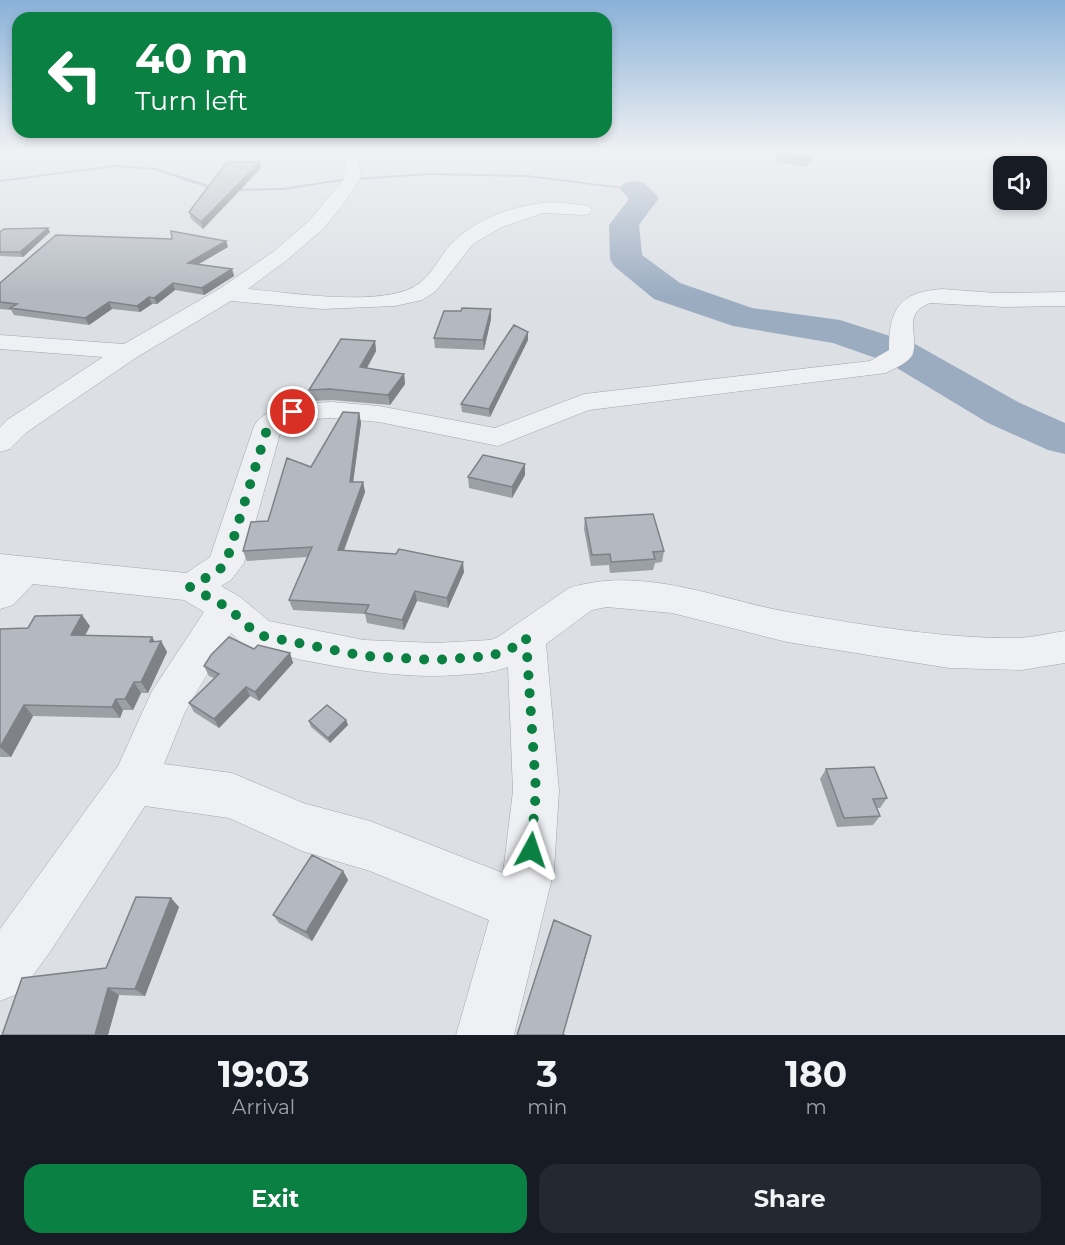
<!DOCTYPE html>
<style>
:root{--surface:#171b24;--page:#242831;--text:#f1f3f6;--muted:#9ea1a6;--accent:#0b8043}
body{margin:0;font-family:Montserrat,sans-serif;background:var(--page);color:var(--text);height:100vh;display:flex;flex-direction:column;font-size:22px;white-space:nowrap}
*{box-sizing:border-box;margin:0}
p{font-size:20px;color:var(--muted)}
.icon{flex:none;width:33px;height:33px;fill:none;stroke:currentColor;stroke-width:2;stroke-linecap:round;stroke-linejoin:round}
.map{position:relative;height:1035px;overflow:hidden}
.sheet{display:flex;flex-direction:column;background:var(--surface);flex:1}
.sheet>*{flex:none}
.banner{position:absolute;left:12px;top:12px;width:600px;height:126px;border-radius:18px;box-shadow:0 3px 9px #0003;background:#0b8043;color:#fff;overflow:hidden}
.tools{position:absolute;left:993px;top:156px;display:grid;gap:12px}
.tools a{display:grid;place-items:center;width:54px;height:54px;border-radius:12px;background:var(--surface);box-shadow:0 3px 9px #0003;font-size:30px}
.pin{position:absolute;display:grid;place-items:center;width:51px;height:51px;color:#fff;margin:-26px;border:3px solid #fff;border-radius:50%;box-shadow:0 2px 6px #0007}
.me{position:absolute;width:66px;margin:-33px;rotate:5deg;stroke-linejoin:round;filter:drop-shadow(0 0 4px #0008)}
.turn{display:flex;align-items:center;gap:21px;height:126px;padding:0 24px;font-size:27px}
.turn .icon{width:78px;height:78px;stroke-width:2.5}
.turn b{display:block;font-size:42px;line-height:51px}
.eta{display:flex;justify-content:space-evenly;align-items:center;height:102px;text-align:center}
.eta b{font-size:36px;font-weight:700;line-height:42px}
.action{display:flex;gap:12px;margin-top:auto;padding:12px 24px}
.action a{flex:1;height:69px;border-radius:18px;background:var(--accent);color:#fff;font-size:24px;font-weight:700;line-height:69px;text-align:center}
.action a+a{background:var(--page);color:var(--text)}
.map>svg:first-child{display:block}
</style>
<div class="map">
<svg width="1065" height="1035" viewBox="0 0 1065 1035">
<rect width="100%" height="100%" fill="#dcdfe4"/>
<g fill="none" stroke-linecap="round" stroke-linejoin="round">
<path fill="#9bacc1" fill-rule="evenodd" d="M 116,165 L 156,168 L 211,186 L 234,189 L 283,188 L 341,179 L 429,173 L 527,175 L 636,189 L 634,190 L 527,177 L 429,175 L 341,181 L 283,190 L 234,191 L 208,188 L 155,170 L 116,167 L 0,182 L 0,180 Z"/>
<path fill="#9bacc1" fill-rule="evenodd" d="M 634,181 L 644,183 L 659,198 L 639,225 L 642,255 L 680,283 L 752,308 L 840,320 L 915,344 L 1020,403 L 1065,423 L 1065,454 L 1048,450 L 988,423 L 887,362 L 833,343 L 733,326 L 654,299 L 614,266 L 610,259 L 609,225 L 629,199 L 620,189 L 624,183 Z"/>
<g stroke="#a2a6ad" stroke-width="1">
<path id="minor" d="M 0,151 L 19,151 L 0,162 Z
M 345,151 L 359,151 L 360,179 L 341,207 L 323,229 L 287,260 L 248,289 C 291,293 367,305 407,290 C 429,282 437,260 451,244 C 472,221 512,206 542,203 C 555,201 569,204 583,205 L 589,206 L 592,210 L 589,214 L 583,215 L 543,213 L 502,227 L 473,244 L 436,291 L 422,300 L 395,306 L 322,309 L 231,301 L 137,357 L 27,432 L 10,449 L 0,452 L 0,427 L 7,420 L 103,357 L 0,349 L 0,335 L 124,344 L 219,289 L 273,252 L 309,221 L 344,179 Z
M 803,151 L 817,151 L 822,157 L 814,162 L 809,160 Z
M 1012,151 L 1065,152 L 1065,162 L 1019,155 Z
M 942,289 L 996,293 L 1065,292 L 1065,306 L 1004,307 L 930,303 C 901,315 919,334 913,353 C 911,362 893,369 886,373 L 589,410 L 498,446 L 379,422 L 332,418 L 295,420 L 281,430 L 244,563 L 231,580 L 221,586 L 240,597 L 269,621 L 364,640 L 435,643 L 490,640 L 498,637 L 569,588 C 642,565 717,599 788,612 C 864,625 943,639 1020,638 C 1035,637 1050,633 1065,631 L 1065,663 L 1022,670 L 949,668 L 787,642 L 672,613 L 607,607 L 592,610 L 546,644 L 559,791 L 554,870 L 514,1035 L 456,1035 L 489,920 L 370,871 L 302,851 L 229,818 L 145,806 L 50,952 L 20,993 L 0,1001 L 0,929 L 118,766 L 152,691 L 204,612 L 184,600 L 33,584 L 13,605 L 0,609 L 0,554 L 186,573 L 210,557 L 254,426 L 258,420 L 273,409 L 293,404 L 332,402 L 379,406 L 495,428 L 584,394 L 870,361 L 889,350 C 889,309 899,292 942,289 ZM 231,633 L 244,646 L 258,651 C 324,664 390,680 458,675 C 476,674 491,673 508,667 L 513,791 L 503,873 L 370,821 L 303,803 L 232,773 L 164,764 L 185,712 Z"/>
</g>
<use href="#minor" fill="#eef0f3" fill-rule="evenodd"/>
</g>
<path fill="#9b9fa6" d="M 778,151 L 813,156 L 811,163 L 808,163 L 807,167 L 776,162 Z
M 260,162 L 261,168 L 203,229 L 191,219 L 189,212 Z
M 48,228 L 50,232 L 23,257 L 0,256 L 0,232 Z
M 226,241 L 228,247 L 199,264 L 232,269 L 234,276 L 204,295 L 175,290 L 157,304 L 152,304 L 140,312 L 112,309 L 89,325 L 14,315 L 11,310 L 0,309 L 0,283 Z
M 491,319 L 484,350 L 435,348 L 434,338 Z
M 528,332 L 528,340 L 490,417 L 462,412 L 461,404 Z
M 375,341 L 376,351 L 367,368 L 404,374 L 405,384 L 390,405 L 332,400 L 312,401 L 309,390 Z
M 359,413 L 361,423 L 353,482 L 363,482 L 365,492 L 344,551 L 464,572 L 448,608 L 417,601 L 404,630 L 367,623 L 365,614 L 293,610 L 289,600 L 307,557 L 247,561 L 243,551 L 311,467 Z
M 525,475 L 512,498 L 469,488 L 468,477 Z
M 585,518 L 664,551 L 662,562 L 655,563 L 653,570 L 610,573 L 609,565 L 591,566 L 584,529 Z
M 90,626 L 85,636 L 152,637 L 155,642 L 161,641 L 167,652 L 148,693 L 141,693 L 133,710 L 123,710 L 120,718 L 33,716 L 11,757 L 0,757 L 0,629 Z
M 254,649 L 290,653 L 293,663 L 259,701 L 250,696 L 219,728 L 194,712 L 189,703 L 214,678 L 209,676 L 204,666 Z
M 346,720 L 348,725 L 330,743 L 311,727 L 309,721 Z
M 826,769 L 887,798 L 880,808 L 877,808 L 880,816 L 873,825 L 837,827 L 820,779 Z
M 343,871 L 348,880 L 312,941 L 279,923 L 273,915 Z
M 179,907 L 145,996 L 119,995 L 108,1035 L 2,1035 L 106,968 Z"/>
<path fill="#7e8287" d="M 260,162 L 261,168 L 203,229 L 201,222 Z
M 48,228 L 50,232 L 23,257 L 20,252 Z
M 226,241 L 228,247 L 190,269 L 188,263 Z
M 232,269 L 234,276 L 204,295 L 202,288 Z
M 173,283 L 175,290 L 157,304 L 154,298 Z
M 149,297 L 152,304 L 140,312 L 137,306 Z
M 109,302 L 112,309 L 89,325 L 85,318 Z
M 491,309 L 491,319 L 484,350 L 483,340 Z
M 528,332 L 528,340 L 490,417 L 489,409 Z
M 375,341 L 376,351 L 362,377 L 360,367 Z
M 404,374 L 405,384 L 390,405 L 388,395 Z
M 359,413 L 361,423 L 352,491 L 350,482 Z
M 525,464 L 525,475 L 512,498 L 512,487 Z
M 363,482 L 365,492 L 340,560 L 338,550 Z
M 463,562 L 464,572 L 448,608 L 447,598 Z
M 415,591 L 417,601 L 404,630 L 402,620 Z
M 82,615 L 90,626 L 79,646 L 71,635 Z
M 152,637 L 158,647 L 161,641 L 167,652 L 148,693 L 141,682 Z
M 290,653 L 293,663 L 259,701 L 255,692 Z
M 134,682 L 141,693 L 133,710 L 125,699 Z
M 246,687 L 250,696 L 219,728 L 214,719 Z
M 116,699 L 123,710 L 120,718 L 112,707 Z
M 24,705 L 33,716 L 11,757 L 0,747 Z
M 346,720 L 348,725 L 330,743 L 328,738 Z
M 343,871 L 348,880 L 312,941 L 306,932 Z
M 171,898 L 179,907 L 145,996 L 135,989 Z
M 591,936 L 590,942 L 563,1035 Z
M 108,988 L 119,995 L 108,1035 L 95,1035 Z"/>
<path fill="#b4b9c1" stroke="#7e8287" stroke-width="1.5" d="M 779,151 L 809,151 L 813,156 L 809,155 L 808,159 L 778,155 Z
M 227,162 L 260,162 L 201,222 L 189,212 Z
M 48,228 L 20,252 L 0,252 L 0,232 L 4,229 Z
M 171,231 L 226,241 L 188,263 L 232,269 L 202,288 L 173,283 L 154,298 L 149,297 L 137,306 L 109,302 L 85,318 L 10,308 L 17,304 L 0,302 L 0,283 L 56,235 L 172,239 Z
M 462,308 L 491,309 L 483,340 L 434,338 L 444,311 L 461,311 Z
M 514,325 L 528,332 L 489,409 L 461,404 Z
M 341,339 L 375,341 L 360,367 L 404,374 L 388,395 L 330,389 L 309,390 Z
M 343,412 L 359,413 L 350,482 L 363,482 L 338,550 L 396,554 L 399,549 L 463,562 L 447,598 L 415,591 L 402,620 L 365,613 L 369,605 L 289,600 L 312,547 L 243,551 L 251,522 L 268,521 L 287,458 L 311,467 Z
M 483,455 L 525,464 L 512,487 L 468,477 Z
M 653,514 L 664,551 L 653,552 L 655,559 L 611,562 L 610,554 L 592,555 L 585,518 Z
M 82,615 L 71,635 L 152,637 L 150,642 L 161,641 L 141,682 L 134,682 L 125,699 L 116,699 L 112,707 L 24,705 L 0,747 L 0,629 L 28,628 L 35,616 Z
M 229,637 L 254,649 L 258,645 L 290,653 L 255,692 L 246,687 L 214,719 L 189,703 L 219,674 L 204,666 L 211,655 Z
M 327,705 L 346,720 L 328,738 L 309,721 Z
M 874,767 L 887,798 L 873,799 L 880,816 L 844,818 L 826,769 Z
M 312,855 L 343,871 L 306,932 L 273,915 Z
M 136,897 L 171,898 L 135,989 L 108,988 L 95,1035 L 2,1035 L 22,978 L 106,968 Z
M 554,920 L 591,936 L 563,1034 L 565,1035 L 517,1035 Z"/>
<linearGradient id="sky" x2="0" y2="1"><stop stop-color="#89b1d8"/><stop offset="0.51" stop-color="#eff1f3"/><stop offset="1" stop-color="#eff1f3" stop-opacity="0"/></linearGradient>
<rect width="1065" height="296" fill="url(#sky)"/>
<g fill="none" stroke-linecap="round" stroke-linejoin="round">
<path stroke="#0b8043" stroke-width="10" stroke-dasharray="0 18" d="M 293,412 L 283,415 L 268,426 L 226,563 L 218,571 L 190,587 L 227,607 L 258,635 L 364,656 L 435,660 L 491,656 L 512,648 L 526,638 L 536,791 L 531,850"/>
</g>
</svg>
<div class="tools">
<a><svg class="icon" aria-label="sound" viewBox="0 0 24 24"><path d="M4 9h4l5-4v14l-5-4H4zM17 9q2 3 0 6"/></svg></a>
</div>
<div class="pin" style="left:293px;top:412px;background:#d93025"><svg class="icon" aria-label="arrive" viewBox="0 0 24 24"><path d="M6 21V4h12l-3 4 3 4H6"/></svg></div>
<svg class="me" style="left:531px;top:850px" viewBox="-20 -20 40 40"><path d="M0-17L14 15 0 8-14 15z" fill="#0b8043" stroke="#fff" stroke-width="4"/></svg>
<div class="banner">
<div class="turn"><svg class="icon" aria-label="left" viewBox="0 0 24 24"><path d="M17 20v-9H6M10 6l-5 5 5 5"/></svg><div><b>40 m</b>Turn left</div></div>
</div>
</div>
<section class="sheet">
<div class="eta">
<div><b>19:03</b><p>Arrival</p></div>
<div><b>3</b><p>min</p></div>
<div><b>180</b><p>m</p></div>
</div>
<div class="action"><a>Exit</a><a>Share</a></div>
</section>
